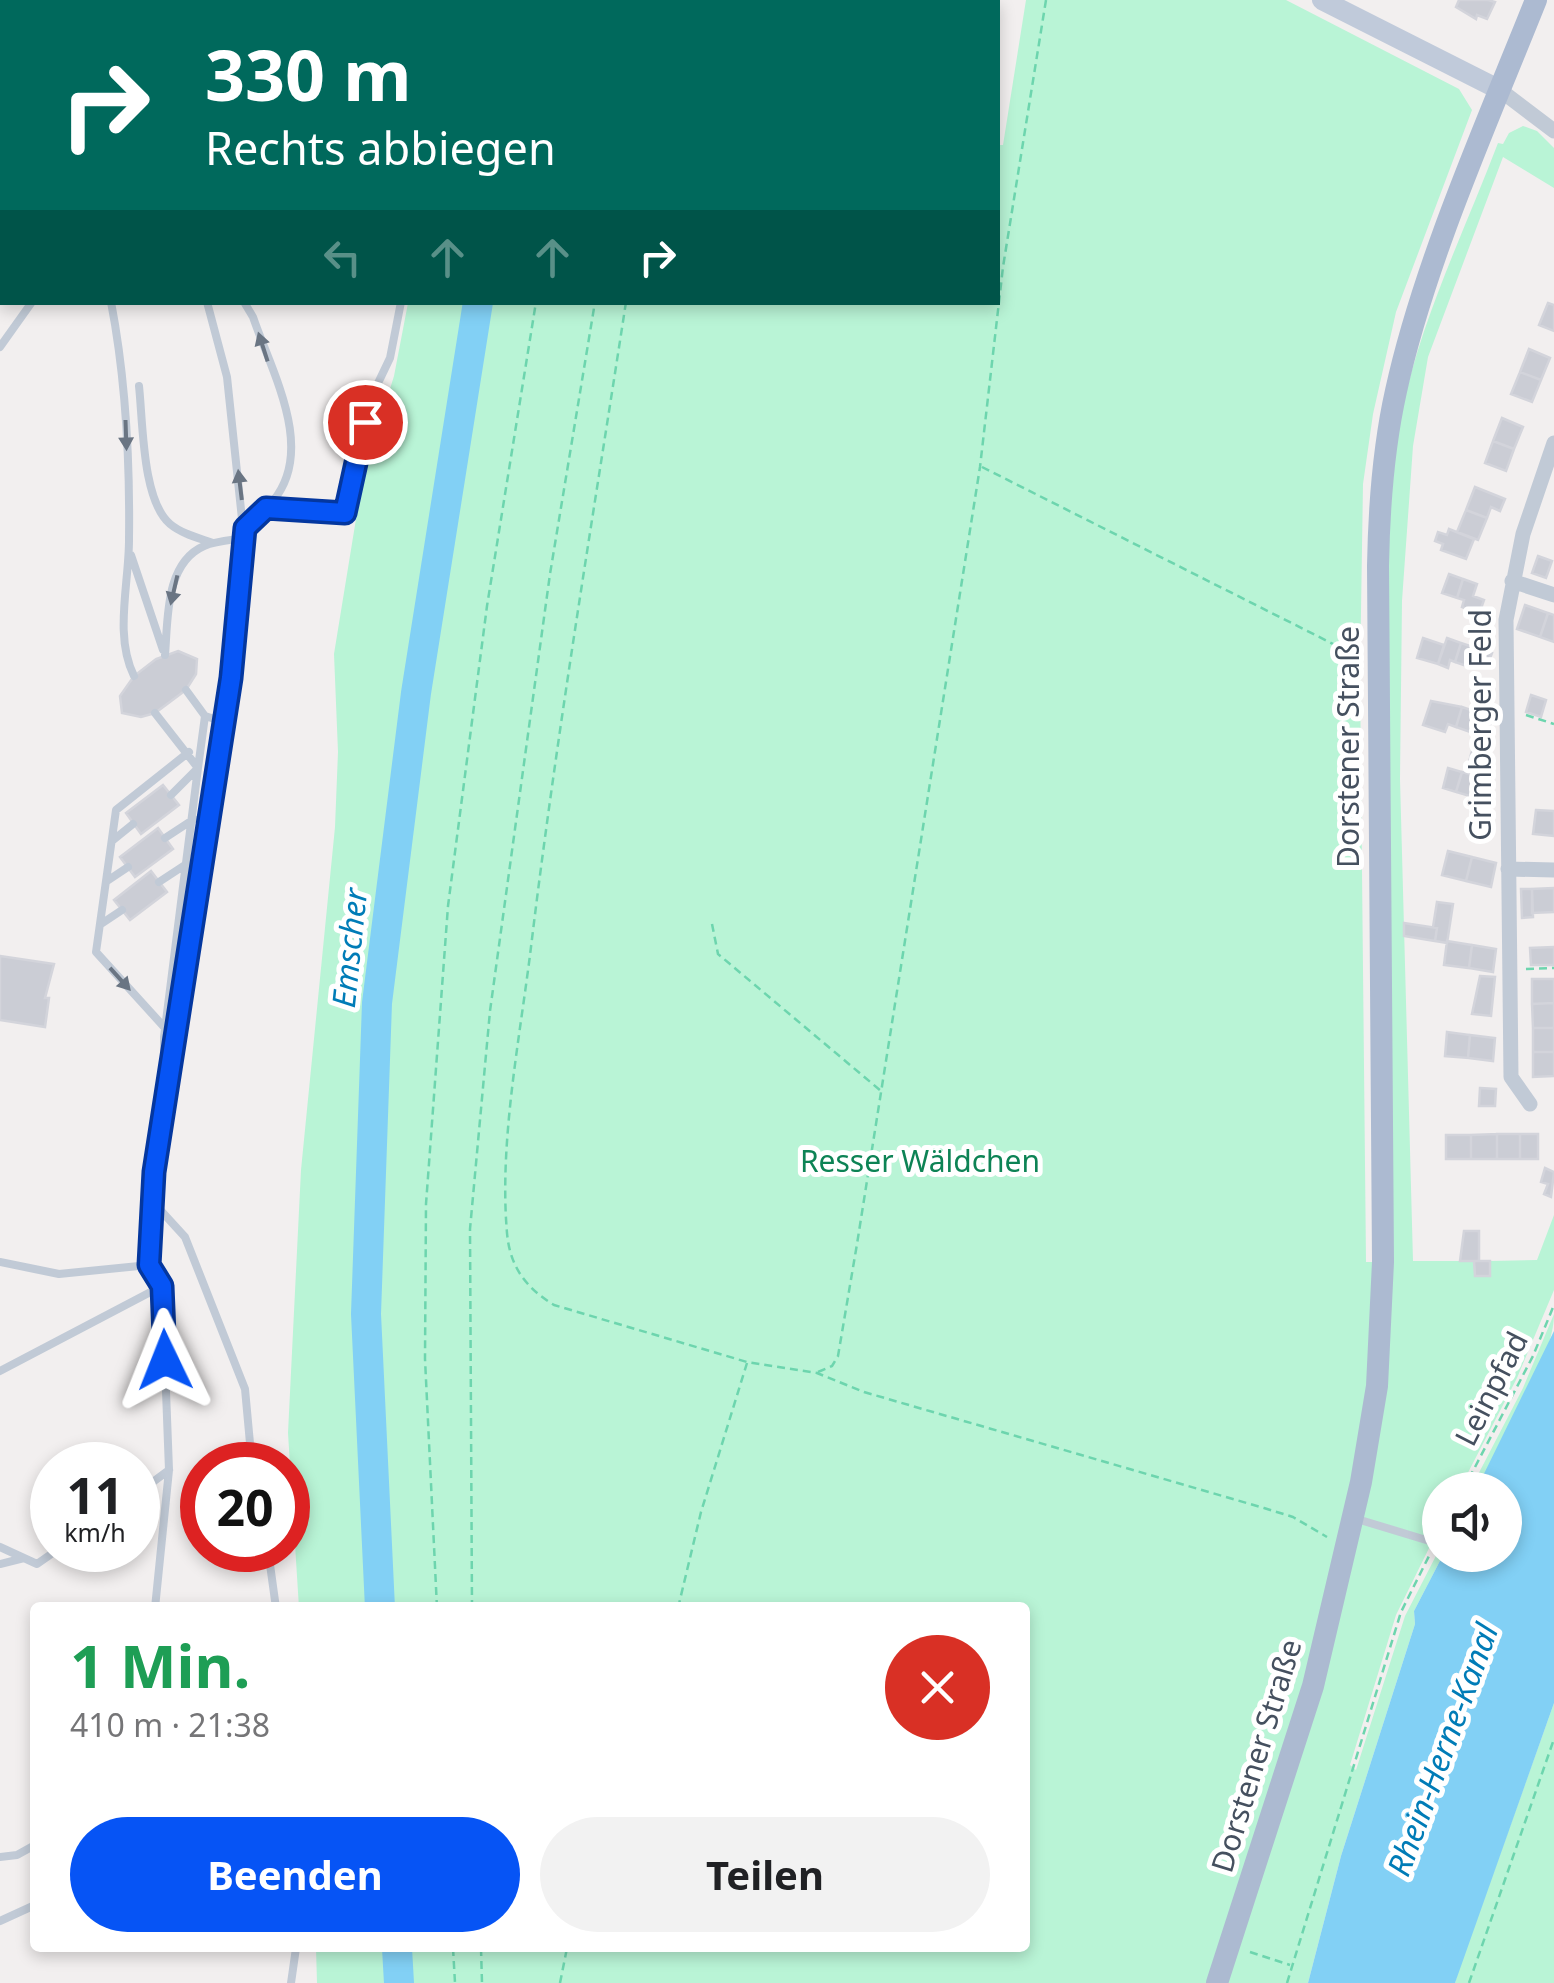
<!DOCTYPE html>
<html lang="de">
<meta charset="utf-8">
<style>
:root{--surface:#fff;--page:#f2f2f2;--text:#202124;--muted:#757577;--accent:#0654f5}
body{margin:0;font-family:"Noto Sans",sans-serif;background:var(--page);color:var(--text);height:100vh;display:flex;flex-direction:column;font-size:38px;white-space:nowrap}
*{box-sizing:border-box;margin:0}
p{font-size:32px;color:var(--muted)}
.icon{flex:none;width:55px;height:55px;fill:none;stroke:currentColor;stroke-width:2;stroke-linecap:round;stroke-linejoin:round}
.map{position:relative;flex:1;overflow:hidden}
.drawer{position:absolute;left:30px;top:1602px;width:1000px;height:350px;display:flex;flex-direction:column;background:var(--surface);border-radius:10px;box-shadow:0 5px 15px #0003}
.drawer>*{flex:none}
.hud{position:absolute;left:0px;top:0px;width:1000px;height:305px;box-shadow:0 5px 15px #0003;background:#00695c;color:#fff;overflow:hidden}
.tools{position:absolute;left:1422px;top:1472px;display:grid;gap:20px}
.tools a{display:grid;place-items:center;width:100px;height:100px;border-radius:50%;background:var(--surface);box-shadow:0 5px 15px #0003;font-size:50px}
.speed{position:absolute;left:30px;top:1442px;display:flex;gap:20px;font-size:50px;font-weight:700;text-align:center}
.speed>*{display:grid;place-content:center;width:130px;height:130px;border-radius:50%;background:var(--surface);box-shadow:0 5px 15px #0003;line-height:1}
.speed small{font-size:25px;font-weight:400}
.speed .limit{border:15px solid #d22;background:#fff;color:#111}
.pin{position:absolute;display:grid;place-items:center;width:85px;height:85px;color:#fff;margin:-42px;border:5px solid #fff;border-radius:50%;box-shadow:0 2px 10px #0007}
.me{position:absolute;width:110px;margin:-55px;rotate:358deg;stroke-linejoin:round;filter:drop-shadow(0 0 8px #0008)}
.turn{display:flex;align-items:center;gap:35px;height:210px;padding:0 40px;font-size:45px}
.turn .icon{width:130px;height:130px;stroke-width:2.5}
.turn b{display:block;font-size:70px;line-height:85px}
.lanes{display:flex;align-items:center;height:95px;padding:0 40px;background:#0003;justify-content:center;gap:50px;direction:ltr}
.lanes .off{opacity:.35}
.round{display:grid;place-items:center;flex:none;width:105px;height:105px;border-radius:52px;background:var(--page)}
.summary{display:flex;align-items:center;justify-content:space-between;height:170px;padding:0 40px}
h1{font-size:60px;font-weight:700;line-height:75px;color:#1e9e55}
.button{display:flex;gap:20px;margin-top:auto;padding:20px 40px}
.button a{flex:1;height:115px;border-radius:60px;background:var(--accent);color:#fff;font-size:40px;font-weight:700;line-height:115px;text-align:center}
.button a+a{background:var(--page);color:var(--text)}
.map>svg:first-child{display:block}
</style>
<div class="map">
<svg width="1554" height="1983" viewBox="0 0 1554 1983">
<rect width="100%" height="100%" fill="#f2efef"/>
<path fill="#b9f4d6" d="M 457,0 L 846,0 L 861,2 L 457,2 Z
M 1026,0 L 1286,0 L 1459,89 L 1472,110 L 1396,312 L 1373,414 L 1363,484 L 1360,675 L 1366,1262 L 1391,1262 L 1387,573 C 1390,519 1392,465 1402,411 C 1421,319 1465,230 1498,143 L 1503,144 L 1509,133 L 1523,126 L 1537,131 L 1554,148 L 1554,188 L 1503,157 L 1428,357 L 1413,446 L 1402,601 L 1400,779 L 1413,1261 L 1474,1261 L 1475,1276 L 1490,1276 L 1490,1261 L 1537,1260 L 1554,1215 L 1554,1290 L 1517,1378 L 1459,1490 L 1440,1490 L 1440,1526 L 1396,1615 L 1350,1765 L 1356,1770 L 1405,1616 L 1440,1548 L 1443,1555 L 1414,1611 L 1415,1624 L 1341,1856 L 1308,1983 L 317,1983 L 316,1948 L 1025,1948 L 1025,1608 L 299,1608 L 288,1433 L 301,1170 L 335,827 L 338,752 L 334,654 L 363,476 L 394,376 L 408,303 L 998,302 L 998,145 L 1003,145 Z
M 1554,1314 C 1554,1361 1499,1446 1476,1490 L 1470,1490 L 1523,1388 Z
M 1554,1703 L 1554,1983 L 1455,1983 L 1459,1969 Z"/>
<path fill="#82d0f5" d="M 1554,1331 L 1554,1703 L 1455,1983 L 1308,1983 L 1341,1856 L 1415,1624 L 1414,1611 L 1443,1555 L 1505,1555 L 1505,1490 L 1476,1490 Z"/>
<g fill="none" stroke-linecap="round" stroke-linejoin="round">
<path stroke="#82d0f5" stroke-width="30" d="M 525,2 L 525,0
M 380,1608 L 366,1314 L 377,1003 L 416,693 L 478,302
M 397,1948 L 399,1983"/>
</g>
<path fill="#cbcdd5" stroke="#d3d4db" stroke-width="2.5" d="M 1459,0 L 1488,0 L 1495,2 L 1487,19 L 1477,15 L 1476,19 L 1456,7 Z
M 1548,303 L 1554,305 L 1554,331 L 1539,325 Z
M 1529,349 L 1550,358 L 1541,380 L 1520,372 Z
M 1520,372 L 1541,380 L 1532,402 L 1511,394 Z
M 1502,418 L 1523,427 L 1514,449 L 1493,441 Z
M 1493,441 L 1514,449 L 1506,471 L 1485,463 Z
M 1475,487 L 1505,499 L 1500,511 L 1491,507 L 1487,518 L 1466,510 Z
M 1466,510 L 1487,518 L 1478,540 L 1457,532 Z
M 1449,529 L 1474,539 L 1466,559 L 1441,550 L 1443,544 L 1435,541 L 1438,532 L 1447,535 Z
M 1538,556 L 1552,561 L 1546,578 L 1532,573 Z
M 1449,574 L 1463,579 L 1457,598 L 1442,593 Z
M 1463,579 L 1477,584 L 1473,596 L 1484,600 L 1479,614 L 1462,607 L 1464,600 L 1457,598 Z
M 1525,605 L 1548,613 L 1540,637 L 1517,629 Z
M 1548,613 L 1554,615 L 1554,642 L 1540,637 Z
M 1423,638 L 1444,645 L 1438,664 L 1417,658 Z
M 1447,638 L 1461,643 L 1455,662 L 1450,660 L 1448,668 L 1438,664 Z
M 1461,643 L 1476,648 L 1469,667 L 1455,662 Z
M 1476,648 L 1492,653 L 1487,666 L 1472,661 Z
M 178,651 L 197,659 L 196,674 L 186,690 L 155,713 L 141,717 L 122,713 L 120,696 L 134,676 L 156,659 Z
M 1531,695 L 1546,700 L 1541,717 L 1526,712 Z
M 1431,701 L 1462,707 L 1456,727 L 1448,724 L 1445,732 L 1423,725 Z
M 1462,707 L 1477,712 L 1470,732 L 1456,727 Z
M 1477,712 L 1493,717 L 1486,737 L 1470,732 Z
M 1473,747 L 1488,752 L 1483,767 L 1469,762 Z
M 1448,768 L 1462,772 L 1456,792 L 1443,788 Z
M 1462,772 L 1489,779 L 1483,800 L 1456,792 Z
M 163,785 L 179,805 L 141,834 L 126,813 Z
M 1536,810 L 1554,811 L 1554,836 L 1533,834 Z
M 158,828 L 173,849 L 135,877 L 120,857 Z
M 1448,851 L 1472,857 L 1466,881 L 1442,875 Z
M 1472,857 L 1496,863 L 1491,887 L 1466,881 Z
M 151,871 L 167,892 L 130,920 L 114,900 Z
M 1554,888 L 1554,912 L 1532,913 L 1532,889 Z
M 1521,889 L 1532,889 L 1533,917 L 1522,918 Z
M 1437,902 L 1453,904 L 1447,943 L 1435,941 L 1437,928 L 1433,927 Z
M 1404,923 L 1437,928 L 1435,941 L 1404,936 Z
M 1447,941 L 1472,945 L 1469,968 L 1444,965 Z
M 1472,945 L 1496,949 L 1493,972 L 1469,968 Z
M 1554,947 L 1554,965 L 1531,965 L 1530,948 Z
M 0,956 L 54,964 L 45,998 L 49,998 L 45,1027 L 0,1020 Z
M 1480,976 L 1495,977 L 1491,1016 L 1472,1014 Z
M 1532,979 L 1554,979 L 1554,1003 L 1532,1004 Z
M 1554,1003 L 1554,1028 L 1533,1028 L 1532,1004 Z
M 1533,1028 L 1554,1028 L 1554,1052 L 1533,1052 Z
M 1447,1032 L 1470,1035 L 1468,1058 L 1445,1056 Z
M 1470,1035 L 1495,1038 L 1493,1061 L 1468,1058 Z
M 1533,1052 L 1554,1052 L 1554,1076 L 1533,1077 Z
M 1480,1088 L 1496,1089 L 1495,1106 L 1479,1106 Z
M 1497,1134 L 1497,1159 L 1471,1159 L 1471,1135 Z
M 1497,1134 L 1520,1134 L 1520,1159 L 1497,1159 Z
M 1520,1134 L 1538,1134 L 1538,1159 L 1520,1159 Z
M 1446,1135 L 1471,1135 L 1471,1159 L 1446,1159 Z
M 1545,1168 L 1554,1172 L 1551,1197 L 1544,1194 L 1548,1184 L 1541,1182 Z
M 1464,1231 L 1479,1231 L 1479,1261 L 1460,1261 Z
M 1474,1261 L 1490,1261 L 1490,1276 L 1475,1276 Z"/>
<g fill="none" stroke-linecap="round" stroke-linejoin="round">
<path stroke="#6dd5ae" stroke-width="2.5" stroke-dasharray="8 5" stroke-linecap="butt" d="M 587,2 L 588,0
M 626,302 C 593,517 557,731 531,947 C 520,1038 499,1141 507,1233 C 510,1267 526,1288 554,1305 L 747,1362 L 817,1373 L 864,1392 L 1264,1508 L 1293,1517 L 1327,1537
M 982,467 L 1359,657
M 1526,715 L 1554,724
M 712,924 L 718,954 L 881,1091
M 1526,969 L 1554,968
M 818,1372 L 832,1366 L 838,1356 L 857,1244 L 980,467 L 1003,267 L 1046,0
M 1463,1490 L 1533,1356 L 1554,1305
M 437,1608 L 425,1359 L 426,1204 L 448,906 L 487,606 L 536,302
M 472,1608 L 470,1229 L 490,1011 L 550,574 L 595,302
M 678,1608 L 701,1512 L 747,1363
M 453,1948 L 455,1983
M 481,1948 L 482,1983
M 1250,1952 L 1290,1965
M 560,1983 L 567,1948
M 1287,1983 L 1401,1612 L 1430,1554
M 1469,1983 L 1554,1739"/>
<path stroke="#c1cad6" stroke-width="8" d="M 12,0 L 13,2
M 35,0 L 38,2
M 442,2 L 443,0
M 111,302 C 126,380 130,461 129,540 C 129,584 114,636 134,676
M 244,302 L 253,317 C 272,373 316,449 273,501 C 266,511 254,519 245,528
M 0,347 L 32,302
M 139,386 C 143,422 142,500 170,524 C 182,534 199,538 213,543
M 266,508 L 345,513 L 369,402 L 390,358 L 401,302
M 131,555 L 163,650
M 165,655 C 168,619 165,563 204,546 C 216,541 232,540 244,538
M 186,690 L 205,716 L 221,721
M 155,713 L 198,768 L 164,1037 L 164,1072
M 171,795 L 198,768 L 205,716
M 165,838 L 194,819
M 112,841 L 133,824
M 107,881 L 128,867
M 159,882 L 188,863
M 101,924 L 122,910
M 177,1030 L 165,1028 L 96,952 L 116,810 L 189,752
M 153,1202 L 185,1237 L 245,1389 L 252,1465
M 0,1262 L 59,1274 L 149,1265
M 0,1371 L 162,1286
M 138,1493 L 169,1470
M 1357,1519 L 1436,1543
M 0,1547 L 37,1564 L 57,1550
M 268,1550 L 276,1608
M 0,1564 L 24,1558
M 155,1608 L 169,1470 L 162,1286 L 149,1265 L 154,1172 L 231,678 L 244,538 L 227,377 L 207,302
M 0,1857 L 17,1855 L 35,1845
M 0,1921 L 35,1905
M 291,1983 L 296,1948"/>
<path stroke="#c1cad6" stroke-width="15" d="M 1500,90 L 1554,131
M 1512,581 L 1554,595
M 1508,869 L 1554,870
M 1530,1104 L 1511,1077 L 1506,620 L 1523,534 L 1554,443"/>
<path stroke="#c0cada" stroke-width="20" d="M 1322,0 L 1500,90"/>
<path stroke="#acbad1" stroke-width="22" d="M 1217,1983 L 1313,1686 L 1361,1482 L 1377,1386 L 1383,1262 L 1378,566 C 1379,507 1383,449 1396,391 C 1424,263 1487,123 1536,0"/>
</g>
<defs><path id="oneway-solid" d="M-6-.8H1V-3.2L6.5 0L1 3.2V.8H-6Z" transform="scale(2.5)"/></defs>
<g fill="#6a7583">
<use href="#oneway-solid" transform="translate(263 347) rotate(-108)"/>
<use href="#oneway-solid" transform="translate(126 435) rotate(88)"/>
<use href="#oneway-solid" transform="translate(240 485) rotate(-97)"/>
<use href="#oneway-solid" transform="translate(174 590) rotate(103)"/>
<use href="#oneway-solid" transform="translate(120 979) rotate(48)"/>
</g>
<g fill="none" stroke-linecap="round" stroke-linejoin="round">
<g stroke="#04379f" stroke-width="25">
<path id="route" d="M 165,1360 L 162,1286 L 149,1265 L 154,1172 L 231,678 L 245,528 L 266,508 L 345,513 L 365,422"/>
</g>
<use href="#route" stroke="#0654f5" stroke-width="18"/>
</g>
<g text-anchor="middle" stroke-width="10" stroke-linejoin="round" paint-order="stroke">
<g font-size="30" fill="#45505f" stroke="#fff">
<text transform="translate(1481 725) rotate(-90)" y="10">Grimberger Feld</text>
<text transform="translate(1349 747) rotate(-90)" y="10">Dorstener Straße</text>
<text transform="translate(1492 1389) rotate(-63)" y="10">Leinpfad</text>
<text transform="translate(1257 1756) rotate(-73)" y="10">Dorstener Straße</text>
</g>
<g font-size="30" fill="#0d8355" stroke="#fff">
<text x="920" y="1172">Resser Wäldchen</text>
</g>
<g font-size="32" font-style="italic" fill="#007cb7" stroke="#fff">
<text transform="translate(350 948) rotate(-84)" y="11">Emscher</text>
<text transform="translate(1443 1750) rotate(-70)" y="11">Rhein-Herne-Kanal</text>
</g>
</g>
</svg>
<div class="tools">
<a><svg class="icon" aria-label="sound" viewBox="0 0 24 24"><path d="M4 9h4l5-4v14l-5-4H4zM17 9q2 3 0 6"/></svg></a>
</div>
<div class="speed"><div>11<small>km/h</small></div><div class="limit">20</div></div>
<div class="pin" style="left:365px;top:422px;background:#d93025"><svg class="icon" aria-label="arrive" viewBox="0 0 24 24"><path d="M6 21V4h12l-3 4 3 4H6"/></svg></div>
<svg class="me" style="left:165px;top:1360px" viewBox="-20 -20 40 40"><path d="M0-17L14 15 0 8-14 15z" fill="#0654f5" stroke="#fff" stroke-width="4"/></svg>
<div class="hud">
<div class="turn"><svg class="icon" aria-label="right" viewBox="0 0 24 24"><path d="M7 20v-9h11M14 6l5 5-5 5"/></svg><div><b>330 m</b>Rechts abbiegen</div></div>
<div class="lanes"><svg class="icon off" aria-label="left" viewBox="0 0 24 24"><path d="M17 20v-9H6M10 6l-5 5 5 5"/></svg><svg class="icon off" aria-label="ahead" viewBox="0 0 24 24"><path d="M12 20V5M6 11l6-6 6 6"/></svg><svg class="icon off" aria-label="ahead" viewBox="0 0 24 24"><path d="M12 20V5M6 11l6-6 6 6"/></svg><svg class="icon" aria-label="right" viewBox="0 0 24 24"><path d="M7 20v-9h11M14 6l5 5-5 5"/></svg></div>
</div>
<section class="drawer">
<div class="summary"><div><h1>1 Min.</h1><p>410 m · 21:38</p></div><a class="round" style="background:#d93025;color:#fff"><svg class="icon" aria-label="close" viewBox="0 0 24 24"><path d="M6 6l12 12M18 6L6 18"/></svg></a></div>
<div class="button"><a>Beenden</a><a>Teilen</a></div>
</section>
</div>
